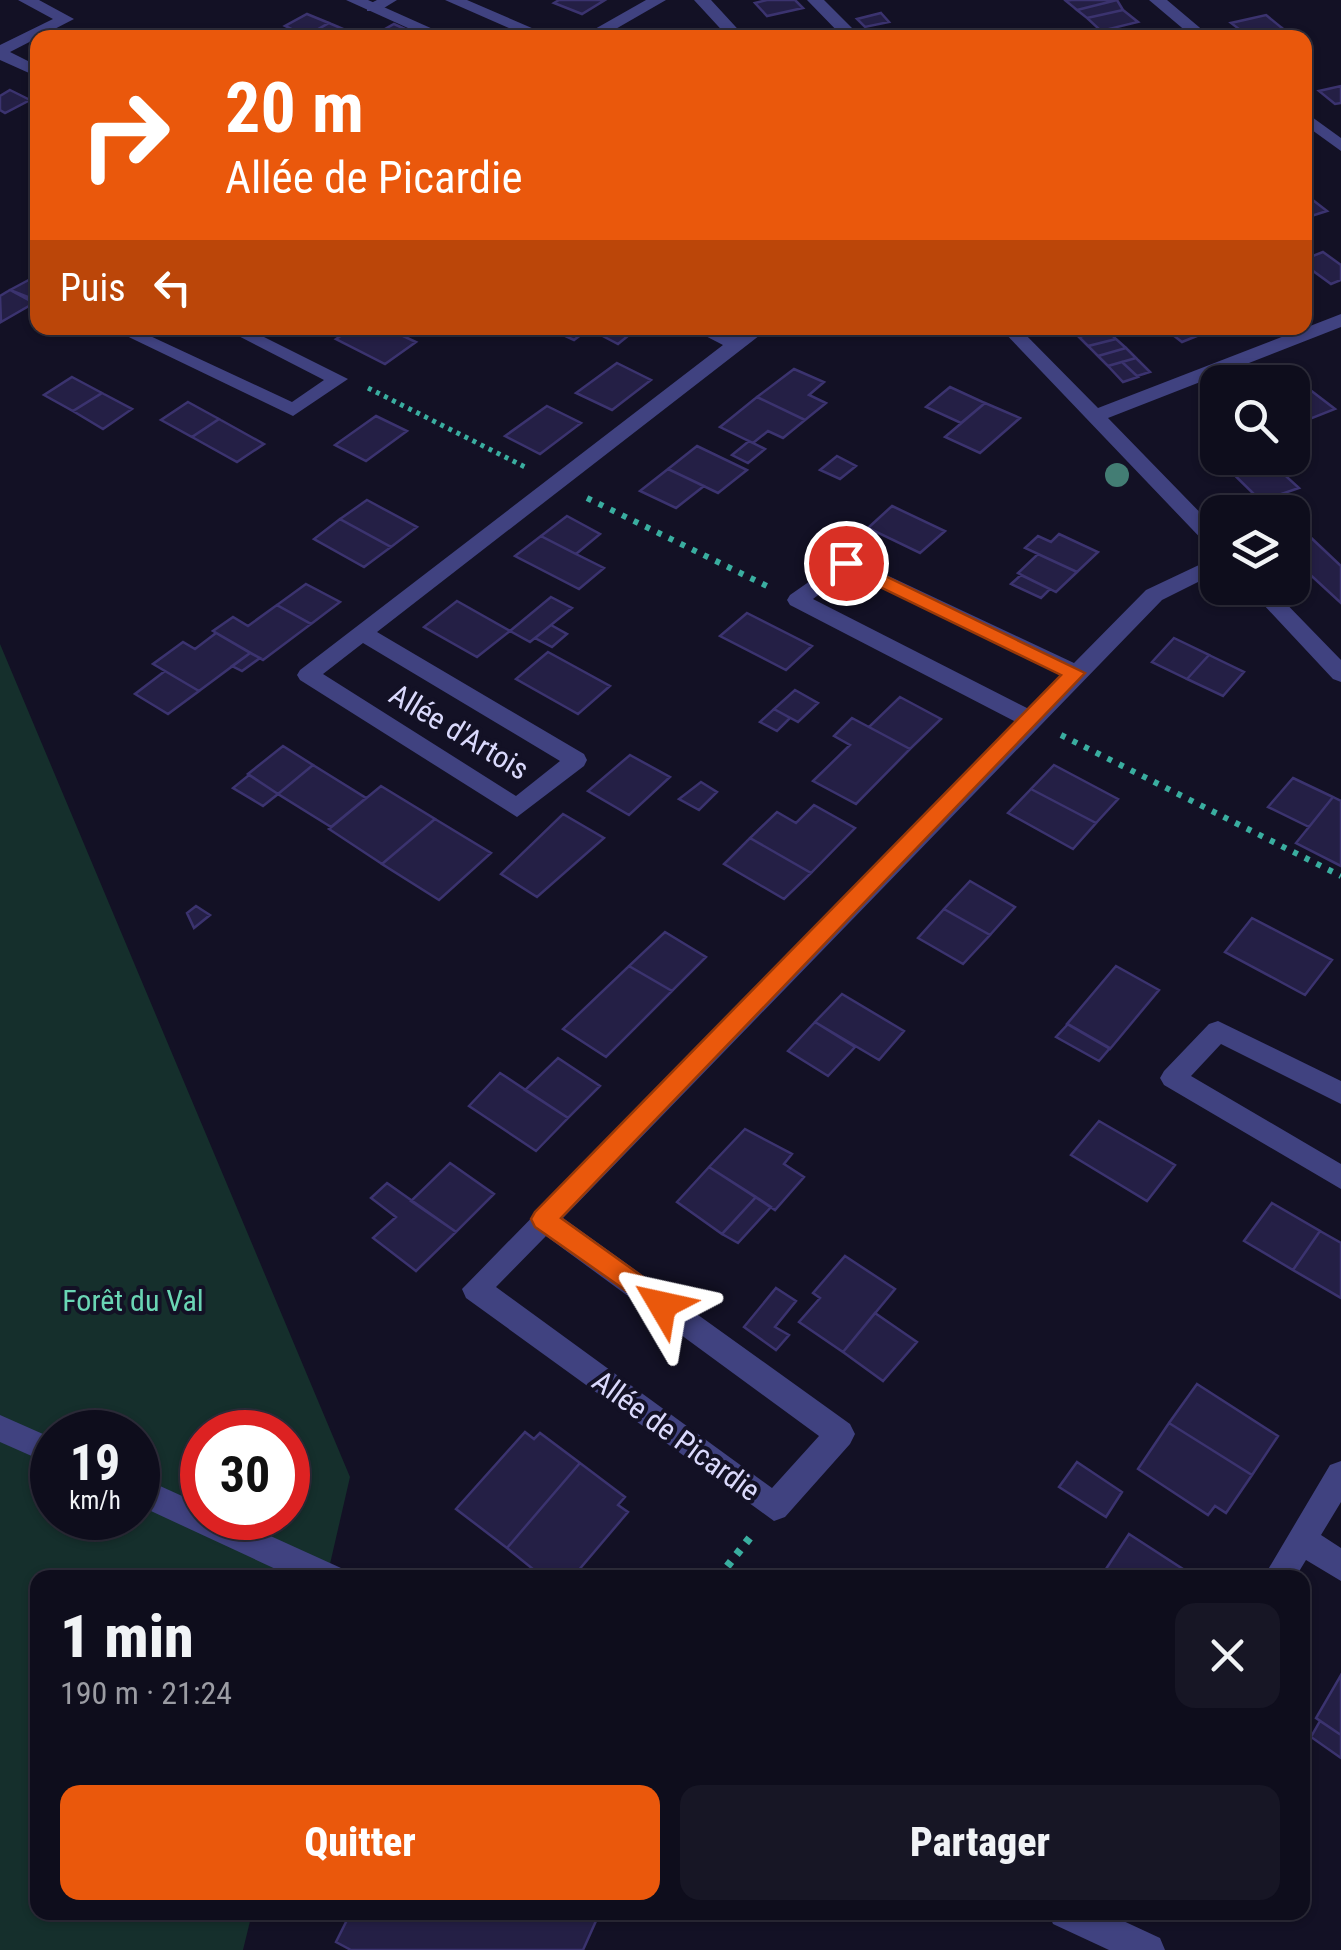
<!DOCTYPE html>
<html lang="fr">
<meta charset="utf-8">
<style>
:root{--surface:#0e0d1c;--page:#171625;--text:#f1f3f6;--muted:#9b9ca3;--line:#2e2d3b;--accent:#ea580c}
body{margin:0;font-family:"Roboto Condensed",sans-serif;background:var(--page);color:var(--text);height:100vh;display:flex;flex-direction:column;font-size:38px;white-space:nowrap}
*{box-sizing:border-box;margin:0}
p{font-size:32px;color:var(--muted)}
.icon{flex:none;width:55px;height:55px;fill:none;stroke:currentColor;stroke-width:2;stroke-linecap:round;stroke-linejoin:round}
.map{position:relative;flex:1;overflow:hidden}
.side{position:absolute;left:30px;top:1570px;width:1280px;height:350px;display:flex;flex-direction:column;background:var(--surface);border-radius:20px;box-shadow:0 2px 8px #0004,0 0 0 2px var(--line)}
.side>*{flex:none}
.top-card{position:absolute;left:30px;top:30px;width:1282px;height:305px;border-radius:20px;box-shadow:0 2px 8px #0004,0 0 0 2px var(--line);background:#ea580c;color:#fff;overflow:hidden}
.tools{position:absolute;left:1200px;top:365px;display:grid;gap:20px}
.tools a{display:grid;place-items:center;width:110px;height:110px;border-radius:20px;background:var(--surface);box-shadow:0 2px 8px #0004,0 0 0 2px var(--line);font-size:50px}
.speed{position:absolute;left:30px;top:1410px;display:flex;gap:20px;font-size:50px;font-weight:700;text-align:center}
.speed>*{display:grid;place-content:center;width:130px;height:130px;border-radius:50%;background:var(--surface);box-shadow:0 2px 8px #0004,0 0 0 2px var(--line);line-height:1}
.speed small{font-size:25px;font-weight:400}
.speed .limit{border:15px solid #d22;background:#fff;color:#111}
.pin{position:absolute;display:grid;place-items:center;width:85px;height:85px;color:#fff;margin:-42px;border:5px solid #fff;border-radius:50%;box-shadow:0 2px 10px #0007}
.me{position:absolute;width:110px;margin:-55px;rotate:306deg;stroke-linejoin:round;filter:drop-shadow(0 0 8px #0008)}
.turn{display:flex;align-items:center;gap:35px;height:210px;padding:0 30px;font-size:45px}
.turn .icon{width:130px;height:130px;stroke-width:2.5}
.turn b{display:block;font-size:70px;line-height:85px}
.then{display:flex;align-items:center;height:95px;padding:0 30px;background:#0003;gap:20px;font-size:38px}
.round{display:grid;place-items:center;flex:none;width:105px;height:105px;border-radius:20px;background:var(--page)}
.summary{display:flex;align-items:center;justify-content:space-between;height:170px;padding:0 30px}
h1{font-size:60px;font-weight:800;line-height:75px}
.cta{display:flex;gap:20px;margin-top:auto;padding:20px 30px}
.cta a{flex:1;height:115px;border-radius:20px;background:var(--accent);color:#fff;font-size:40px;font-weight:800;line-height:115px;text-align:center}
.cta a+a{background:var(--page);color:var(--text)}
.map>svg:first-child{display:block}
</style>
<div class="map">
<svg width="1341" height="1950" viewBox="0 0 1341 1950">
<rect width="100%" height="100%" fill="#131125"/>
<path fill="#152f2c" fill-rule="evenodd" d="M 0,644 L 350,1477 L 327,1577 L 38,1578 L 38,1912 L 252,1913 L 243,1950 L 0,1950 ZM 52,1432 L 138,1432 L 138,1518 L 52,1518 ZM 202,1432 L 288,1432 L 288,1518 L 202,1518 Z"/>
<path fill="#241f45" stroke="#3b336f" stroke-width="2.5" d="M 559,0 L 605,0 L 582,14 L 554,3 Z
M 767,0 L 795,0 L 803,8 L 767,16 L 755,3 Z
M 1071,0 L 1117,0 L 1077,10 L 1066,1 Z
M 1117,0 L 1123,10 L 1087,18 L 1077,10 Z
M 1123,10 L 1138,22 L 1101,31 L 1087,18 Z
M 881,13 L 889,22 L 865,27 L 857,19 Z
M 307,14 L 329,23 L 306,36 L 285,26 Z
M 1266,15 L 1282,28 L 1248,36 L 1231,23 Z
M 329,23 L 350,32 L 339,38 L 306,36 Z
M 394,24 L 405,29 L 390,38 L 371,37 Z
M 1282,28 L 1292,36 L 1248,36 Z
M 1341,86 L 1341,103 L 1335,104 L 1319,91 Z
M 10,90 L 30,100 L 5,113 L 0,110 L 0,96 Z
M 1305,194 L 1327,211 L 1305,218 Z
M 1323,252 L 1341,265 L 1341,280 L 1331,284 L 1305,265 L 1305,259 Z
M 38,275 L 38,301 L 10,290 Z
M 10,290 L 34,303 L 1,322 L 0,296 Z
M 353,328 L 386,328 L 416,342 L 385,364 L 336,339 Z
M 548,328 L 590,328 L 574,340 Z
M 605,328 L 613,328 L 629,335 L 618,344 L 597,333 Z
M 1164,328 L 1201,328 L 1207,332 L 1182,342 Z
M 1106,329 L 1116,339 L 1088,346 L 1079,337 Z
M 1116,339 L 1126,348 L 1098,356 L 1088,346 Z
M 1126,348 L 1136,358 L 1108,366 L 1098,356 Z
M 1136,358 L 1150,372 L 1137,376 L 1122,362 Z
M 1122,362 L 1137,376 L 1138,377 L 1123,382 L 1108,366 Z
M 617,363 L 651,380 L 612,410 L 576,393 Z
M 794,369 L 824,382 L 809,395 L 826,403 L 805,420 L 757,397 Z
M 72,377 L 102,393 L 73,411 L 44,395 Z
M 1305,386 L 1335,409 L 1292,426 L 1292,391 Z
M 950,387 L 985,403 L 961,423 L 926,407 Z
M 102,393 L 132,409 L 103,429 L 73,411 Z
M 757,397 L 805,420 L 783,438 L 768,431 L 753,443 L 720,427 Z
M 188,402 L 219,419 L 192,437 L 161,420 Z
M 985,403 L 1020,418 L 980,453 L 945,437 Z
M 547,406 L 581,423 L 540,454 L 505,436 Z
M 376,416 L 407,431 L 366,461 L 335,445 Z
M 219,419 L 264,444 L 237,462 L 192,437 Z
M 749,441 L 765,449 L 748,463 L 732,455 Z
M 697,446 L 747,470 L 718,493 L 668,469 Z
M 837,456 L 856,466 L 840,479 L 820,470 Z
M 1217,458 L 1266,458 L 1299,488 L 1261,501 Z
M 668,469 L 704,486 L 676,508 L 640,491 Z
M 367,500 L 417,527 L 391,547 L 340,519 Z
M 892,506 L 945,531 L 920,553 L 868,528 Z
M 567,516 L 600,534 L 576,554 L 541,536 Z
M 340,519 L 391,547 L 364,567 L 314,539 Z
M 1306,533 L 1341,566 L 1341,603 L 1292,558 L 1292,537 Z
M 1059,534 L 1098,552 L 1077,572 L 1025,548 L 1038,536 L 1051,542 Z
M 541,536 L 576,554 L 604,568 L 579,589 L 515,556 Z
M 1038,554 L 1077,572 L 1056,592 L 1018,573 Z
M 1021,575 L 1050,589 L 1041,598 L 1011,584 Z
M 306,584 L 340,602 L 311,624 L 277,605 Z
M 551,597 L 572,608 L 530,642 L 510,631 Z
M 457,601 L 510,631 L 477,657 L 424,627 Z
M 277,605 L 311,624 L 263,660 L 213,631 L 233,617 L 248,626 Z
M 747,613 L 812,646 L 786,670 L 720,636 Z
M 551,625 L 567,634 L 552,647 L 535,638 Z
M 216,633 L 250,653 L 199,691 L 153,664 L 183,642 L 195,649 Z
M 1174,638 L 1209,655 L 1187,679 L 1152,662 Z
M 548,652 L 610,686 L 578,714 L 516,679 Z
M 250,653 L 260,658 L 242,671 L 232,666 Z
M 1209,655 L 1244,672 L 1223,696 L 1187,679 Z
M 165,671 L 199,691 L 168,714 L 135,694 Z
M 795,690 L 818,703 L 798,722 L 774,709 Z
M 900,697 L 941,719 L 910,749 L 869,727 Z
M 774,709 L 790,718 L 777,731 L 760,722 Z
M 852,718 L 910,749 L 856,804 L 813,781 L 850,745 L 834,736 Z
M 283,746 L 313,765 L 278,794 L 248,774 Z
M 630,755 L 670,777 L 629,815 L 588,791 Z
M 313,765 L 366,798 L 331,827 L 278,794 Z
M 1054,765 L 1118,799 L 1096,823 L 1031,789 Z
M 249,775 L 278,794 L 263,806 L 233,788 Z
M 1293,778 L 1333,797 L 1309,827 L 1268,807 Z
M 701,782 L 717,792 L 699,810 L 679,799 Z
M 381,786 L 435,819 L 382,864 L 329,829 Z
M 1031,789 L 1096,823 L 1073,849 L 1008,813 Z
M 1333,797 L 1341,801 L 1341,866 L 1296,843 Z
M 814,805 L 855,828 L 811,873 L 750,838 L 777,812 L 796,823 Z
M 563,814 L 604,838 L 537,897 L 501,874 Z
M 435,819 L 491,853 L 439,900 L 382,864 Z
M 750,838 L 811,873 L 784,899 L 724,864 Z
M 970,881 L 1015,907 L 990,935 L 944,909 Z
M 196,906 L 210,915 L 194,928 L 187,913 Z
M 944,909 L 990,935 L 963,964 L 918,938 Z
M 1252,918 L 1332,960 L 1305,995 L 1225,952 Z
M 665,932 L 706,957 L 672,991 L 629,966 Z
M 629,966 L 672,991 L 606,1057 L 563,1029 Z
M 1116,966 L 1159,990 L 1110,1049 L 1067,1024 Z
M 842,994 L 904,1031 L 879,1060 L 815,1022 Z
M 815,1022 L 855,1047 L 828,1076 L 788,1051 Z
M 1068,1024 L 1110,1048 L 1099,1061 L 1056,1037 Z
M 558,1058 L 600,1086 L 568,1118 L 525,1090 Z
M 500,1073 L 568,1118 L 536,1151 L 469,1106 Z
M 1099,1121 L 1175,1165 L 1147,1201 L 1071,1155 Z
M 745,1129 L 792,1154 L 784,1164 L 804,1177 L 775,1210 L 709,1167 Z
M 450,1163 L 494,1194 L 456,1232 L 411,1201 Z
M 709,1167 L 756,1197 L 722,1234 L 677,1202 Z
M 387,1183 L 456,1232 L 416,1271 L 373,1238 L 396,1217 L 371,1198 Z
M 756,1197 L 771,1207 L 738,1243 L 722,1234 Z
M 1272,1203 L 1320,1231 L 1293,1270 L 1244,1241 Z
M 1320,1231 L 1341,1243 L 1341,1298 L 1293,1270 Z
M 845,1256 L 895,1289 L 843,1352 L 799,1322 L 820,1298 L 813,1293 Z
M 776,1288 L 796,1301 L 775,1327 L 789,1335 L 776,1350 L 744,1327 Z
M 875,1313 L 917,1342 L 883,1381 L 843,1352 Z
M 1197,1384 L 1278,1436 L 1252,1475 L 1169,1423 Z
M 1169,1423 L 1252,1475 L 1226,1513 L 1215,1506 L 1208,1515 L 1138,1469 Z
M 525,1432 L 534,1439 L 540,1433 L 580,1463 L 507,1548 L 456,1509 Z
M 1077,1462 L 1122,1492 L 1106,1517 L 1059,1487 Z
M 580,1463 L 625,1497 L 618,1505 L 628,1512 L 572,1578 L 544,1578 L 507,1548 Z
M 1129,1534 L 1189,1573 L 1186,1578 L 1100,1578 Z
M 1341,1675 L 1341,1735 L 1316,1718 Z
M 1320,1721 L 1341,1735 L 1341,1758 L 1311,1737 Z
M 351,1912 L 600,1912 L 583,1950 L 351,1950 L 336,1942 Z"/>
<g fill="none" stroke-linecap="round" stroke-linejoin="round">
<path stroke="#3aaea0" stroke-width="5" stroke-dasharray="4 5" stroke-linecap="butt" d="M 368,388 L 527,468"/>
<path stroke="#3aaea0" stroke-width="6" stroke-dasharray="5 8" stroke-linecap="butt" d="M 587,498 L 769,587
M 1061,735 L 1341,876"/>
<path stroke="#3aaea0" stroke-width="8" stroke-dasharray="6 9" stroke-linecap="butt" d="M 718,1578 L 752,1535"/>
<path fill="#404280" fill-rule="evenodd" d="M 377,0 L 397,0 L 379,11 L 367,11 L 367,5 Z
M 445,0 L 467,0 L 555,38 L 532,38 Z
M 807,0 L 824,0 L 862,38 L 844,38 Z
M 1218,1021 L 1341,1081 L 1341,1104 L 1221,1044 L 1191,1076 L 1341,1164 L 1341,1189 L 1164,1085 L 1160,1078 L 1164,1071 L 1209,1024 Z"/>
<path fill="#404280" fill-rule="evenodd" d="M 18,0 L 39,0 L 74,19 L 10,52 L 38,66 L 38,77 L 0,60 L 0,45 L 53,19 Z
M 346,0 L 368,0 L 453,38 L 430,38 Z
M 646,0 L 666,0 L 600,38 L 579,38 Z
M 694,0 L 711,0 L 746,38 L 729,38 Z
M 1149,0 L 1167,0 L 1212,38 L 1194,38 Z
M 1305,112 L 1341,138 L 1341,151 L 1305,125 Z
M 1341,314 L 1341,327 L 1108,418 L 1218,531 L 1218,551 L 1211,549 L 1000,328 L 1019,328 L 1098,408 Z
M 110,328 L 133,328 L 292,402 L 324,380 L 223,328 L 246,328 L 348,379 L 293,416 Z
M 690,328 L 714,328 L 735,336 L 748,328 L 769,328 L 377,632 L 584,754 L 587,760 L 584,766 L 517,817 L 300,680 L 297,675 L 300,670 L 723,345 ZM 363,643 L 560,761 L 516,796 L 323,674 Z
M 846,556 L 1074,663 L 1146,590 L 1218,556 L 1218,572 L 1162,600 L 563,1218 L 850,1424 L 855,1434 L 850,1444 L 785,1517 L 774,1521 L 466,1298 L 462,1289 L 1016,722 L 790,605 L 787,600 L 790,595 ZM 848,572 L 1062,676 L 1029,709 L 813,599 ZM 546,1236 L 819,1436 L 772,1488 L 496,1287 Z
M 1248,588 L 1271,588 L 1341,660 L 1341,682 L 1333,679 Z
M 0,1415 L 52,1438 L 52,1465 L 0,1442 Z
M 1341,1461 L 1341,1502 L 1321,1535 L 1341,1548 L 1341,1581 L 1306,1560 L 1295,1578 L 1263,1578 L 1330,1465 Z
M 138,1476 L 202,1505 L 202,1518 L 231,1518 L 341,1568 L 345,1578 L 295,1578 L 138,1505 Z
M 1048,1912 L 1104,1912 L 1160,1938 L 1165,1950 L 1109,1950 L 1053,1924 Z"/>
</g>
<circle fill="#437d74" cx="1117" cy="475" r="12"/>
<path fill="#ea580c" stroke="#983908" stroke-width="2.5" d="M 846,557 L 1085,673 L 561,1218 L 671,1297 L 675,1305 L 671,1313 L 662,1316 L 535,1227 L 531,1219 L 535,1212 L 1061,675 L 839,567 L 839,559 Z"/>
<g text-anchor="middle" stroke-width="8" stroke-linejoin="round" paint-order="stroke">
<g font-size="30" fill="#dad9fc" stroke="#131125">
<text transform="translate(459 732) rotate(31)" y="10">Allée d'Artois</text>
<text transform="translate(676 1436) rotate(36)" y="10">Allée de Picardie</text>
</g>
<g font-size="30" fill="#6ad6b4" stroke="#131125">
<text x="133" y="1311">Forêt du Val</text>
</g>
</g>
</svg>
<div class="tools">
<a><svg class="icon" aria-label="search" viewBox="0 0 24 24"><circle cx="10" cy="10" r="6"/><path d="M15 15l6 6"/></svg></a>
<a><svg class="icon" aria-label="layers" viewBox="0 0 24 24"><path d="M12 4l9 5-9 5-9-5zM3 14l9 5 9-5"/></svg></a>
</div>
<div class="speed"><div>19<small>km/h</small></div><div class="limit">30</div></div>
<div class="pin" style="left:846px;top:563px;background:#d93025"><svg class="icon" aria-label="arrive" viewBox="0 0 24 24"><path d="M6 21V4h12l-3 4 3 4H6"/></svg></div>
<svg class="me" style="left:662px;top:1305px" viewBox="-20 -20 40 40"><path d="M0-17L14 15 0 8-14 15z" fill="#ea580c" stroke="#fff" stroke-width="4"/></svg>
<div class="top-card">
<div class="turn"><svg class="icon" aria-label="right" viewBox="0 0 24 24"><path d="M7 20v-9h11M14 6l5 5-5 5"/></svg><div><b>20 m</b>Allée de Picardie</div></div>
<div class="then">Puis<svg class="icon" aria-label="left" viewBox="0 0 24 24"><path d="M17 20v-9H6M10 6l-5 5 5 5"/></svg></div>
</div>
<section class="side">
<div class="summary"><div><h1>1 min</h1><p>190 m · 21:24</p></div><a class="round"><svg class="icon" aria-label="close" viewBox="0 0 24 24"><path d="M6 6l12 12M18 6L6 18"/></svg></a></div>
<div class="cta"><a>Quitter</a><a>Partager</a></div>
</section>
</div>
